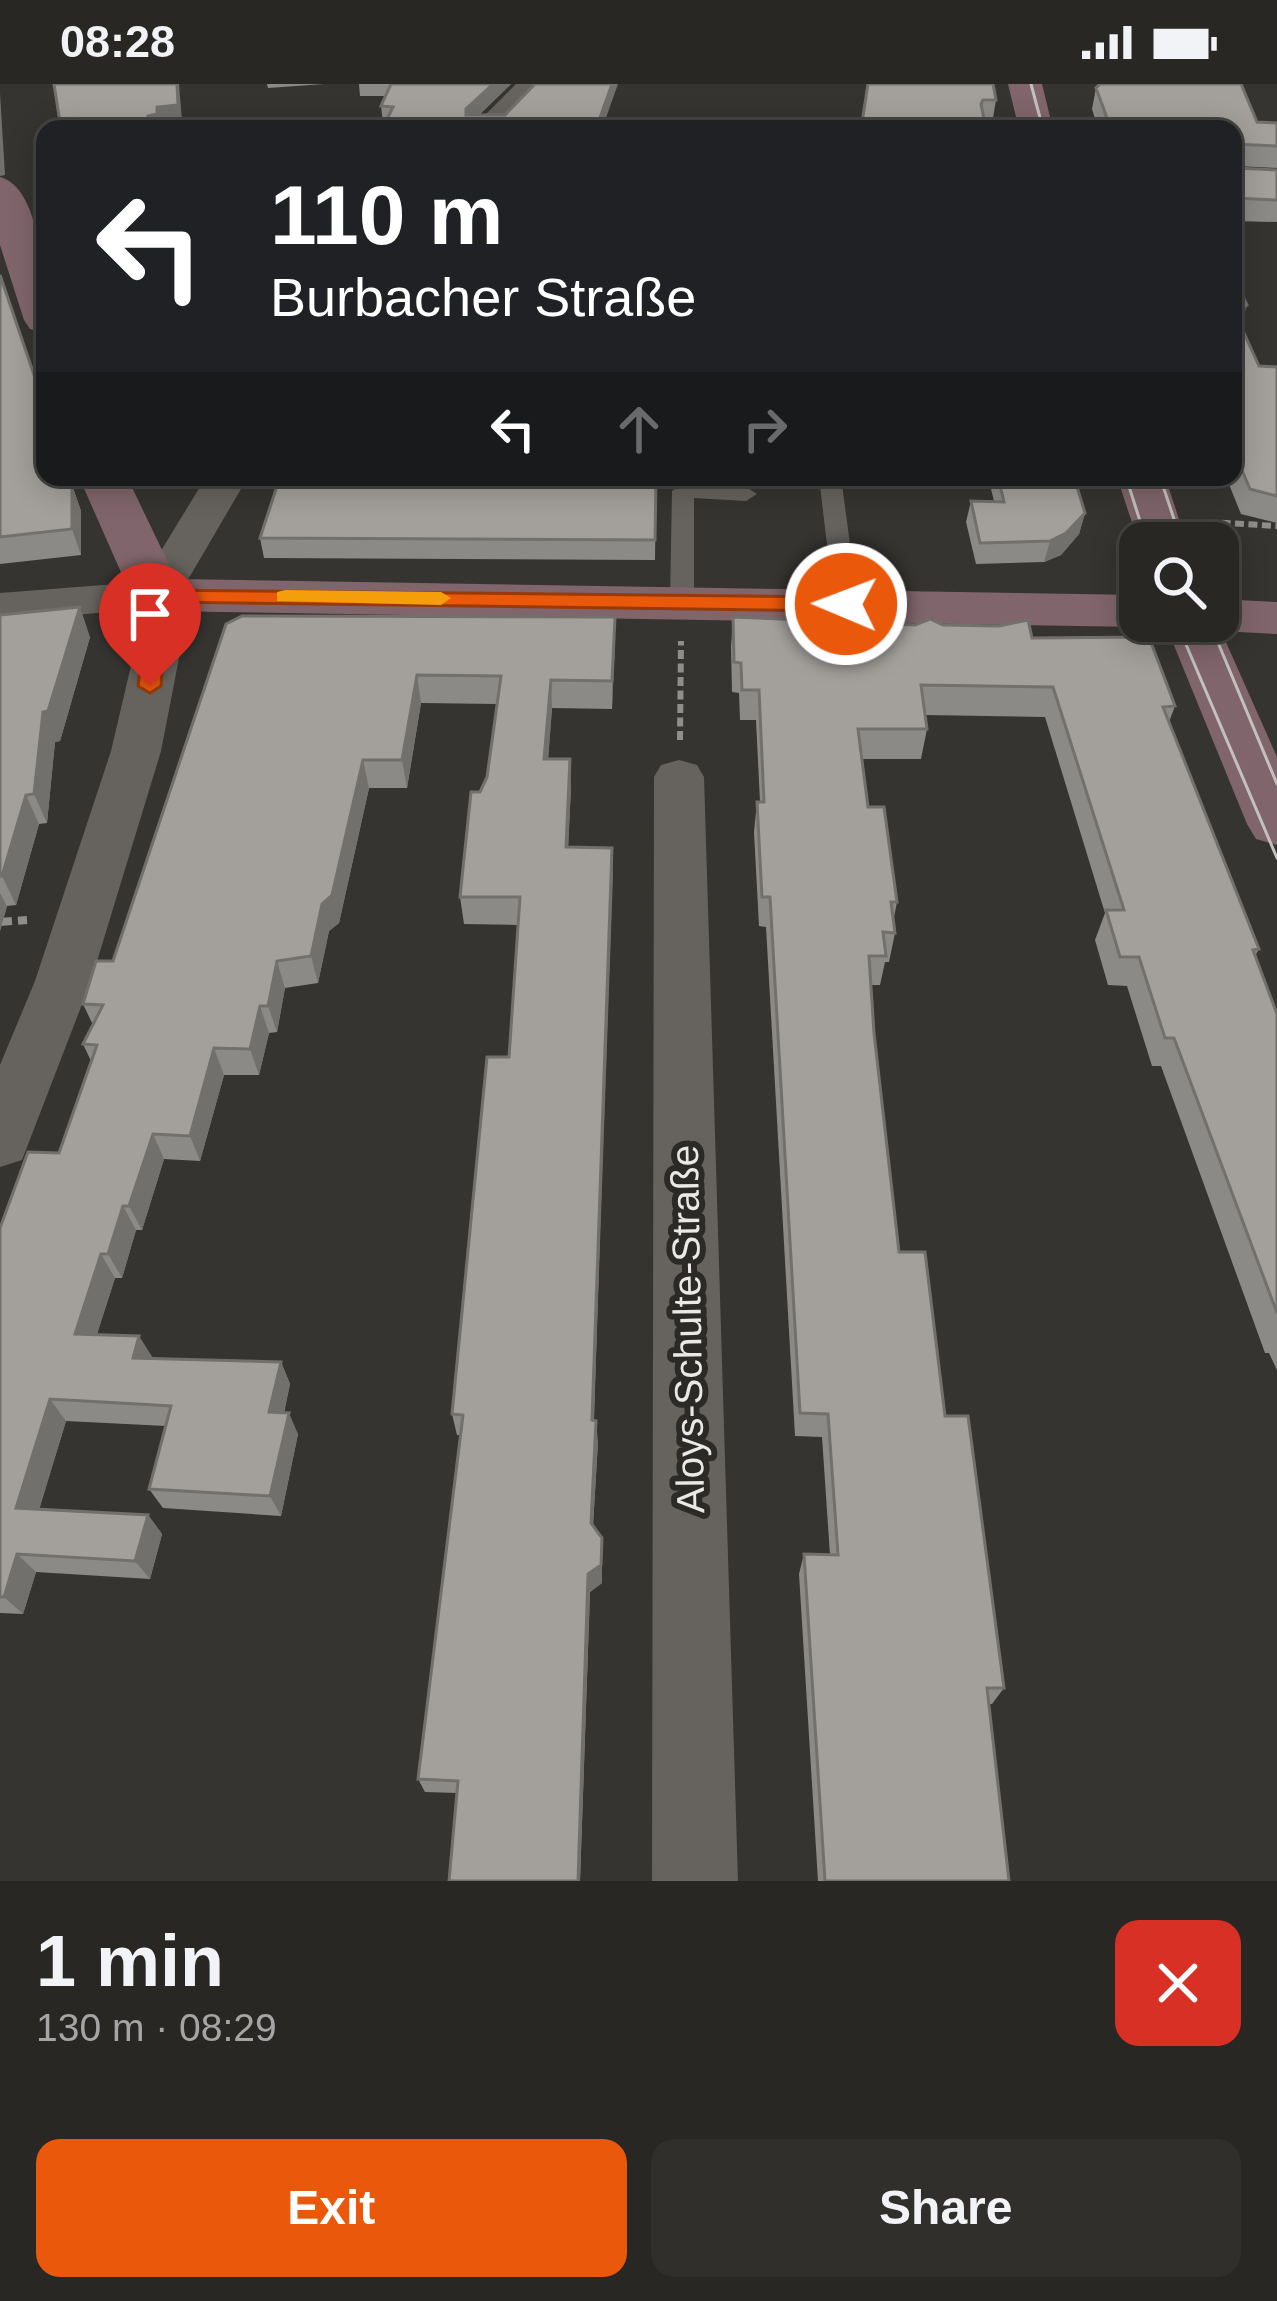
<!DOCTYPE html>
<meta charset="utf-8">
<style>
:root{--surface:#282724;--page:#302f2c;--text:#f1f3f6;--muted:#a5a5a6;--line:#444441;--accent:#ea580c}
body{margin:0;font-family:Arial,sans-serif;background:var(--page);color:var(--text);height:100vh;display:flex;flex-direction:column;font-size:45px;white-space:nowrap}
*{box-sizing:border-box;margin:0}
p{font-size:39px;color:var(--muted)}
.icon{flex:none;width:66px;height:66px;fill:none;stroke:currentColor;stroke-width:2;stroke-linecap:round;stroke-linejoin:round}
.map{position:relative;height:1797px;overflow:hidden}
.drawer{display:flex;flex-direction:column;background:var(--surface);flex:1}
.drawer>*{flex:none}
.hud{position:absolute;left:36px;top:36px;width:1206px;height:366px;border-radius:24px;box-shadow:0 6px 30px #0003,0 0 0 3px var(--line);background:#202124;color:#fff;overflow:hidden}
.tools{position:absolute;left:1119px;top:438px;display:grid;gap:24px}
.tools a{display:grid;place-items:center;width:120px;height:120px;border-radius:24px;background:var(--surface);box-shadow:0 6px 30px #0003,0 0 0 3px var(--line);font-size:60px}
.pin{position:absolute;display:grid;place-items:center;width:102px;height:102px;color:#fff;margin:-123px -51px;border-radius:50% 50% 50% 0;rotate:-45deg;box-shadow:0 0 12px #0007}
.pin .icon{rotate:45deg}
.me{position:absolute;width:132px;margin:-66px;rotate:271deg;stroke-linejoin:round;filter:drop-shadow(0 0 9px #0008)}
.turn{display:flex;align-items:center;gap:42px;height:252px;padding:0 36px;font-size:54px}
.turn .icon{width:156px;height:156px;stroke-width:2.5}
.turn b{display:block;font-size:84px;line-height:102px}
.lanes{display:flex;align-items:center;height:114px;padding:0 36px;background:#0003;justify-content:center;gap:60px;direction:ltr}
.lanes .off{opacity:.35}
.round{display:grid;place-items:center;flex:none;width:126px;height:126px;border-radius:24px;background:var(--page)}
.headline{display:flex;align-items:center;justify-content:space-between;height:204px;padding:0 36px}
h1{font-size:72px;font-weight:700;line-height:90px}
.cta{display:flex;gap:24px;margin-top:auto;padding:24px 36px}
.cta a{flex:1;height:138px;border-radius:24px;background:var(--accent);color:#fff;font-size:48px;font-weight:700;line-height:138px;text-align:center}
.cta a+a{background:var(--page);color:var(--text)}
.status{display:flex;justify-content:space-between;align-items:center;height:84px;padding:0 60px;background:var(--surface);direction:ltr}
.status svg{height:33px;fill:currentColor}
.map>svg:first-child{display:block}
</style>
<div class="status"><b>08:28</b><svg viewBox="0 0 49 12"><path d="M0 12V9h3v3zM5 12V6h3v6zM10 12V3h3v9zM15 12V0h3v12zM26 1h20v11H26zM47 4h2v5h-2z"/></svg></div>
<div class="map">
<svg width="1277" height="1797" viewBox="0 0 1277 1797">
<rect width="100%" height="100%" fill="#363430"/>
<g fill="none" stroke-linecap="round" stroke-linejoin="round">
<path stroke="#908e8b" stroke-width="6" stroke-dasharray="9 4.5" stroke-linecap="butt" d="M 1208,438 L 1277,442
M 680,656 L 681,557"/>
<path stroke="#908e8b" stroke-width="8" stroke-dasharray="12 6" stroke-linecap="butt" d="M 0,838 L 27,836"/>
<path fill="#66635f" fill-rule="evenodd" d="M 819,393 L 841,393 L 858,520 L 846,527 L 834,520 Z
M 683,400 L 746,403 L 757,410 L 746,417 L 694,414 L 694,517 L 682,524 L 670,517 L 672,407 Z"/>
<path fill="#66635f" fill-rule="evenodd" d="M 516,0 L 547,0 L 503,45 L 471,45 Z
M 206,393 L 248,393 L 179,511 L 180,569 L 161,667 L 91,897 L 22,1076 L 0,1083 L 0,981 L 35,897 L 111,667 L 134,569 L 134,526 L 0,537 L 0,509 L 142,498 Z
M 679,676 L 697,681 L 704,693 L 738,1797 L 652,1797 L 654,693 L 661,681 Z"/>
<path fill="#80656c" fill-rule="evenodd" d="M 1008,0 L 1042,0 L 1053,45 L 1019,45 Z
M 0,93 C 44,104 45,211 45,249 L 30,245 L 24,236 L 0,161 Z
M 79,393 L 127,393 L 176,495 L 1140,511 L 1140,537 L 1159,537 L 1140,543 L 157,527 L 139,522 L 131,511 Z
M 1117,393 L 1165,393 L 1187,459 L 1140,459 L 1140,463 Z
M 1218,515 L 1277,518 L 1277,550 L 1221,547 L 1277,673 L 1277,761 L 1256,755 L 1247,740 L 1164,537 L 1218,537 Z"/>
<path stroke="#c3c1be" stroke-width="3" d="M 1031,0 L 1043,45
M 1126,393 L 1147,459
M 1160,393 L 1182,459
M 1176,537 L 1277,774
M 1209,537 L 1277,700"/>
</g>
<path fill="#8c8a86" d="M 267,0 L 324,0 L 268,4 Z
M 359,0 L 511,0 L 479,31 L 602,45 L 383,39 L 381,22 L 386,12 L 360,12 Z
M 868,0 L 996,16 L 993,34 L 984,34 Z
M 1096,4 L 1257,38 L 1277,39 L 1277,84 L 1236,82 L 1236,84 L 1277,86 L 1277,138 L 1233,137 L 1233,45 L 1098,45 L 1092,25 Z
M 0,191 L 81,427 L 81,471 L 0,480 Z
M 1233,192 L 1240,241 L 1259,282 L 1277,283 L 1277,439 L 1241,430 L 1226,393 L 1233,393 Z
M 656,393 L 655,476 L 264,474 L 260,454 Z
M 988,393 L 1074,393 L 1085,429 L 1079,450 L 1061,471 L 1044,478 L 976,480 L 966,438 L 971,417 L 994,417 Z
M 0,531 L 90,553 L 60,657 L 55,658 L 47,739 L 39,740 L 16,821 L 7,822 L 0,847 Z
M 615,533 L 612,625 L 552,624 L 548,675 L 571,703 L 568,763 L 612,764 L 594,1337 L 598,1358 L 593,1442 L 602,1454 L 602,1499 L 590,1508 L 580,1797 L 449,1797 L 457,1709 L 425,1708 L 418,1695 L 460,1351 L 457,1351 L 452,1330 L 509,973 L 518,841 L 464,840 L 460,813 L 480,708 L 487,693 L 497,620 L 421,619 L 407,704 L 369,704 L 339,839 L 329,847 L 318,899 L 285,904 L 277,948 L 269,949 L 259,991 L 224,991 L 200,1077 L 164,1075 L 142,1146 L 136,1146 L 122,1194 L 115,1194 L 97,1250 L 153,1274 L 281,1278 L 290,1300 L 284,1329 L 298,1350 L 281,1432 L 163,1424 L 149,1405 L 166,1342 L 66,1337 L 39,1425 L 148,1431 L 162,1450 L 150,1495 L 36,1488 L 23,1530 L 0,1529 L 0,1144 L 59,1069 L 91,977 L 83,960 L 93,941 L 83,920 L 113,877 L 226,540 Z
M 733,533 L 943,541 L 1032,554 L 1175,622 L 1169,638 L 1259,865 L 1255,872 L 1277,930 L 1277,1286 L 1269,1269 L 1265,1269 L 1161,982 L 1152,982 L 1127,902 L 1108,901 L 1095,856 L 1105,829 L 1045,633 L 925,631 L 927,645 L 921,675 L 862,675 L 868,723 L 897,818 L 893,838 L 895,849 L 889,878 L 885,878 L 880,901 L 871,901 L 874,949 L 899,1168 L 945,1332 L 1004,1604 L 992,1620 L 989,1620 L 1009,1797 L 818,1797 L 799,1490 L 804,1470 L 830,1471 L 822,1353 L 795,1352 L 766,843 L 759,842 L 754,748 L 757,718 L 760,718 L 756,636 L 740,636 L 739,609 L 732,608 L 731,563 Z"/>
<path fill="#72706d" d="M 177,0 L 179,0 L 182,37 L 160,39 L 161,45 L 143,45 L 148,32 Z
M 493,0 L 511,0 L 468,42 L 466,25 Z
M 612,0 L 618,0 L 602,45 L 596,45 Z
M 0,9 L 5,91 L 0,92 Z
M 1247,221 L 1239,245 L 1235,229 Z
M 72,401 L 81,427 L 81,471 L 72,445 Z
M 1085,429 L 1079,450 L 1061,471 L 1044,478 L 1050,457 Z
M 80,523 L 90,553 L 60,657 L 55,658 L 47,739 L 34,710 L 43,628 Z
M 615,533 L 615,561 L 612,625 L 612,597 Z
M 417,591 L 421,619 L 407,704 L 402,676 Z
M 551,596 L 552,624 L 546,703 L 544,675 Z
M 570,675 L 571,703 L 567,791 L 566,763 Z
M 363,676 L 369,704 L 339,839 L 329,847 L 318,899 L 311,872 L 322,820 Z
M 26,711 L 39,740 L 16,821 L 2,792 Z
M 612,764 L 613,792 L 593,1357 L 592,1336 Z
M 0,809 L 7,822 L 0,847 Z
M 277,877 L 285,904 L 277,948 L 268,922 Z
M 260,922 L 269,949 L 259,991 L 250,965 Z
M 214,964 L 224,991 L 200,1077 L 190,1052 Z
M 153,1050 L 164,1075 L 142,1146 L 129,1122 Z
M 123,1122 L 136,1146 L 122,1194 L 108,1170 Z
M 101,1170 L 115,1194 L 90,1272 L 75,1250 Z
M 139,1252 L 153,1274 L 133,1274 Z
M 281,1278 L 290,1300 L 279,1349 L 269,1328 Z
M 50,1315 L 66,1337 L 34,1443 L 16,1424 Z
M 289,1329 L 298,1350 L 281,1432 L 270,1412 Z
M 596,1337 L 598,1358 L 592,1457 L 591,1439 Z
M 148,1431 L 162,1450 L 150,1495 L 135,1477 Z
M 602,1454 L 602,1499 L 590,1508 L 580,1797 L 578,1797 L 588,1490 Z
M 17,1470 L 36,1488 L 23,1530 L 4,1513 Z"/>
<path fill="#a3a09c" stroke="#72706d" stroke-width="3" d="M 54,0 L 177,0 L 178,21 L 157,23 L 157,30 L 148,32 L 143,45 L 61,45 Z
M 391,0 L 493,0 L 466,25 L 466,31 L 505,31 L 535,0 L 612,0 L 596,45 L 382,45 L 393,23 L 381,22 Z
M 868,0 L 993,0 L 996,16 L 983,16 L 981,20 L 986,45 L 861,45 Z
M 1100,0 L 1241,0 L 1257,38 L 1277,39 L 1277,62 L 1236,60 L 1236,84 L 1277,86 L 1277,116 L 1233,114 L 1233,45 L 1111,45 L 1096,4 Z
M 0,191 L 45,323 L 45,393 L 69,393 L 72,401 L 72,445 L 0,453 Z
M 1233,192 L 1247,221 L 1235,229 L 1259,282 L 1277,283 L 1277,412 L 1250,405 L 1233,365 Z
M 280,393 L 656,393 L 655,456 L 260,454 Z
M 998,393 L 1074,393 L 1085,429 L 1066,449 L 1050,457 L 980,459 L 971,417 L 1004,418 Z
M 80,523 L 48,627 L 43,628 L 34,710 L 26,711 L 2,792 L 0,792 L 0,531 Z
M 242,532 L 615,533 L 612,597 L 551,596 L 544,675 L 570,675 L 566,763 L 612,764 L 592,1336 L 596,1337 L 591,1439 L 602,1454 L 601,1481 L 588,1490 L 578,1797 L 449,1797 L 458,1697 L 418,1695 L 463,1331 L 452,1330 L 487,973 L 509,973 L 520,813 L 460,813 L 471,708 L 480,708 L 487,693 L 501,592 L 417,591 L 402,676 L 363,676 L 332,811 L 322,820 L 311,872 L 277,877 L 268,922 L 260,922 L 250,965 L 214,964 L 190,1052 L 153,1050 L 129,1122 L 123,1122 L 108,1170 L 101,1170 L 75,1250 L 139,1252 L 133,1274 L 281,1278 L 269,1328 L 289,1329 L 270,1412 L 149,1405 L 171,1322 L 50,1315 L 16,1424 L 148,1431 L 135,1477 L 17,1470 L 4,1513 L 0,1513 L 0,1144 L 28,1068 L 59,1069 L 97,961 L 83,960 L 103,921 L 83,920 L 96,877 L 113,877 L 226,540 Z
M 733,533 L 915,541 L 930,535 L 943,541 L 999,542 L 1028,536 L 1032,554 L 1149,553 L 1175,622 L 1163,623 L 1259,865 L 1253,866 L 1277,930 L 1277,1229 L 1174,954 L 1165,954 L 1139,873 L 1120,873 L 1106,826 L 1124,826 L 1053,603 L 921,601 L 927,645 L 858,645 L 868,723 L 884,723 L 897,818 L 891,818 L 895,849 L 883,848 L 886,872 L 869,872 L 874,949 L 899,1168 L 925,1168 L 945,1332 L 968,1332 L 1004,1604 L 987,1604 L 1009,1797 L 825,1797 L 804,1470 L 838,1471 L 828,1330 L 800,1329 L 770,813 L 762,813 L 757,718 L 764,718 L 759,606 L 742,606 L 741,579 L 734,578 Z"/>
<path fill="#ea580c" stroke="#983908" stroke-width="3" d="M 150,506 L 846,513 L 856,520 L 846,527 L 168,518 L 161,602 L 150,609 L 138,602 Z"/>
<path fill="#f59e0b" d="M 285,506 L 441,508 L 451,514 L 441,521 L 277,517 L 277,508 Z"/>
<g text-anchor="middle" stroke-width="12" stroke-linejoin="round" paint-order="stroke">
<g font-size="39" fill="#ebe9e7" stroke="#2c2a26">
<text transform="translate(687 1245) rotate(-91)" y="14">Aloys-Schulte-Straße</text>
</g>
</g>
</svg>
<div class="tools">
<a><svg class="icon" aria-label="search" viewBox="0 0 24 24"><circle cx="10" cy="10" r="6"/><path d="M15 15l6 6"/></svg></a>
</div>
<div class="pin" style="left:150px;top:602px;background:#d93025"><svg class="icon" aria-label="arrive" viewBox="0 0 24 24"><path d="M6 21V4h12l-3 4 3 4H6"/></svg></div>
<svg class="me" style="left:846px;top:520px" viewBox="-20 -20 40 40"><circle r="17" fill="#ea580c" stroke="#fff" stroke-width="3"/><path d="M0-11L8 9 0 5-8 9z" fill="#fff"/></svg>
<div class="hud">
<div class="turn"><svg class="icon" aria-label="left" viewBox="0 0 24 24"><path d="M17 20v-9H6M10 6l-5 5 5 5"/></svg><div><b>110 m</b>Burbacher Straße</div></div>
<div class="lanes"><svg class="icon" aria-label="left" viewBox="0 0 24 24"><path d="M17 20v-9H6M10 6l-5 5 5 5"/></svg><svg class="icon off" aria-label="ahead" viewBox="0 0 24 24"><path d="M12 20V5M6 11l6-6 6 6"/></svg><svg class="icon off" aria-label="right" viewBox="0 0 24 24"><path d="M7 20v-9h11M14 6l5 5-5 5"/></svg></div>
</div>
</div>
<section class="drawer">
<div class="headline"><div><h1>1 min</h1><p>130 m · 08:29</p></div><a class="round" style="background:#d93025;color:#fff"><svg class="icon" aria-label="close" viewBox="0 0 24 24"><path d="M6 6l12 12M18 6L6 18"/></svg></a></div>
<div class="cta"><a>Exit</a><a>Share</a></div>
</section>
